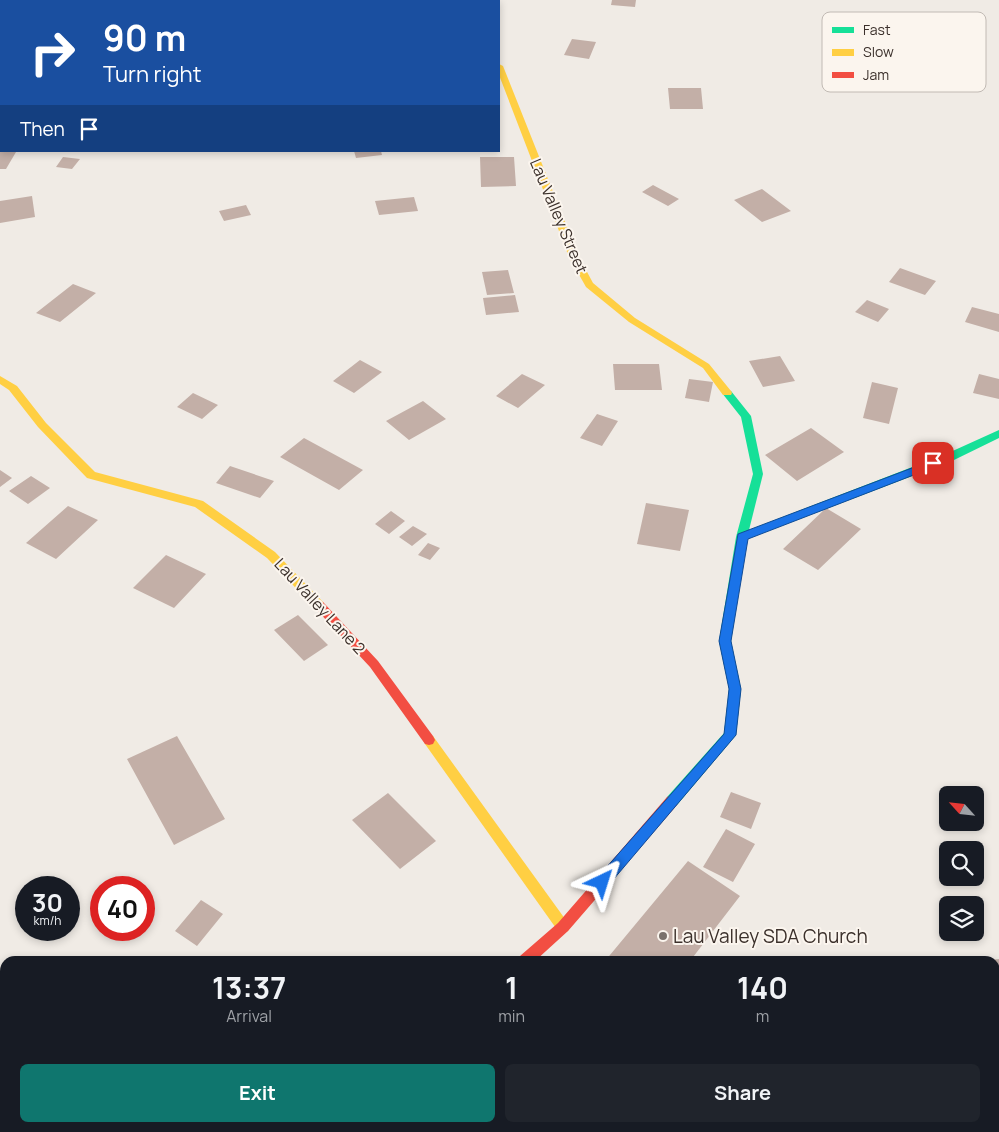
<!DOCTYPE html>
<style>
:root{--surface:#171b24;--page:#20242c;--text:#f1f3f6;--muted:#9ea1a6;--accent:#0f766e}
body{margin:0;font-family:Manrope,sans-serif;background:var(--page);color:var(--text);height:100vh;display:flex;flex-direction:column;font-size:19px;white-space:nowrap}
*{box-sizing:border-box;margin:0}
p{font-size:16px;color:var(--muted)}
.icon{flex:none;width:28px;height:28px;fill:none;stroke:currentColor;stroke-width:2;stroke-linecap:round;stroke-linejoin:round}
.map{position:relative;flex:1;overflow:hidden}
.panel{position:absolute;left:0px;top:956px;width:1000px;height:176px;display:flex;flex-direction:column;background:var(--surface);border-radius:15px 15px 0 0;box-shadow:0 2px 8px #0003}
.panel>*{flex:none}
.hud{position:absolute;left:0px;top:0px;width:500px;height:152px;box-shadow:0 2px 8px #0003;background:#1a4fa0;color:#fff;overflow:hidden}
.needle{width:32px;rotate:297deg}
.buttons{position:absolute;left:939px;top:786px;display:grid;gap:10px}
.buttons a{display:grid;place-items:center;width:45px;height:45px;border-radius:8px;background:var(--surface);box-shadow:0 2px 8px #0003;font-size:25px}
.speed{position:absolute;left:15px;top:876px;display:flex;gap:10px;font-size:25px;font-weight:700;text-align:center}
.speed>*{display:grid;place-content:center;width:65px;height:65px;border-radius:50%;background:var(--surface);box-shadow:0 2px 8px #0003;line-height:1}
.speed small{font-size:12px;font-weight:400}
.speed .limit{border:8px solid #d22;background:#fff;color:#111}
.pin{position:absolute;display:grid;place-items:center;width:42px;height:42px;color:#fff;margin:-21px;border-radius:10px;box-shadow:0 2px 8px #0006}
.me{position:absolute;width:55px;margin:-28px;rotate:41deg;stroke-linejoin:round;filter:drop-shadow(0 0 4px #0008)}
.turn{display:flex;align-items:center;gap:18px;height:105px;padding:0 20px;font-size:22px}
.turn .icon{width:65px;height:65px;stroke-width:2.5}
.turn b{display:block;font-size:35px;line-height:42px}
.then{display:flex;align-items:center;height:48px;padding:0 20px;background:#0003;gap:10px;font-size:19px}
.eta{display:flex;justify-content:space-evenly;align-items:center;height:85px;text-align:center}
.eta b{font-size:30px;font-weight:700;line-height:35px}
.primary-button{display:flex;gap:10px;margin-top:auto;padding:10px 20px}
.primary-button a{flex:1;height:58px;border-radius:8px;background:var(--accent);color:#fff;font-size:20px;font-weight:700;line-height:58px;text-align:center}
.primary-button a+a{background:var(--page);color:var(--text)}
.map>svg:first-child{display:block}
</style>
<div class="map">
<svg width="999" height="1132" viewBox="0 0 999 1132">
<rect width="100%" height="100%" fill="#f0ebe5"/>
<path fill="#c3afa7" d="M 612,0 L 636,0 L 635,7 L 611,5 Z
M 572,39 L 596,42 L 589,59 L 564,55 Z
M 668,88 L 701,88 L 703,109 L 670,109 Z
M 0,151 L 16,152 L 6,169 L 0,169 Z
M 354,151 L 381,151 L 382,155 L 356,158 Z
M 63,157 L 80,159 L 72,169 L 56,167 Z
M 480,157 L 514,157 L 516,186 L 481,187 Z
M 653,185 L 679,199 L 668,206 L 642,192 Z
M 762,189 L 791,211 L 762,222 L 734,200 Z
M 32,196 L 35,217 L 0,223 L 0,201 Z
M 414,197 L 418,211 L 379,215 L 375,201 Z
M 246,205 L 251,215 L 224,221 L 219,211 Z
M 900,268 L 936,281 L 925,295 L 889,282 Z
M 508,270 L 514,293 L 487,295 L 482,272 Z
M 73,284 L 96,293 L 60,322 L 36,313 Z
M 515,295 L 519,312 L 486,315 L 483,298 Z
M 867,300 L 889,309 L 878,322 L 855,312 Z
M 972,307 L 999,314 L 999,332 L 965,322 Z
M 780,356 L 795,381 L 763,387 L 749,361 Z
M 360,360 L 382,372 L 354,393 L 333,381 Z
M 613,364 L 659,364 L 662,390 L 615,390 Z
M 522,374 L 545,385 L 518,408 L 496,396 Z
M 979,374 L 999,379 L 999,399 L 973,393 Z
M 689,379 L 713,382 L 709,402 L 685,398 Z
M 872,382 L 898,388 L 889,424 L 863,418 Z
M 193,393 L 218,405 L 202,419 L 177,407 Z
M 423,401 L 446,419 L 409,440 L 386,421 Z
M 597,414 L 618,421 L 602,446 L 580,438 Z
M 811,428 L 844,452 L 797,481 L 765,455 Z
M 304,438 L 363,470 L 339,490 L 280,457 Z
M 230,466 L 274,481 L 260,498 L 216,483 Z
M 0,470 L 12,478 L 0,487 Z
M 31,476 L 50,488 L 28,504 L 9,491 Z
M 646,503 L 689,510 L 680,551 L 637,544 Z
M 68,506 L 98,520 L 56,559 L 26,543 Z
M 826,508 L 861,529 L 818,570 L 783,549 Z
M 391,511 L 405,521 L 389,534 L 375,524 Z
M 413,526 L 427,534 L 412,546 L 399,537 Z
M 428,543 L 440,548 L 430,560 L 418,555 Z
M 166,555 L 206,574 L 174,608 L 133,588 Z
M 298,615 L 328,645 L 304,661 L 274,630 Z
M 177,736 L 225,819 L 174,845 L 127,759 Z
M 731,792 L 761,803 L 751,829 L 720,817 Z
M 388,793 L 436,841 L 400,869 L 352,820 Z
M 726,829 L 755,844 L 733,882 L 703,867 Z
M 688,861 L 740,896 L 690,961 L 605,961 Z
M 201,900 L 223,914 L 197,946 L 175,931 Z
M 999,959 L 999,1000 L 995,1001 L 995,961 L 988,960 Z
M 5,1106 L 5,1128 L 60,1129 L 56,1132 L 0,1132 L 0,1111 Z
M 646,1128 L 660,1128 L 669,1132 L 644,1132 Z
M 851,1128 L 911,1128 L 912,1132 L 852,1132 Z"/>
<g fill="none" stroke-linecap="round" stroke-linejoin="round">
<path fill="#c9c3be" fill-rule="evenodd" d="M 437,0 L 455,0 L 456,1 L 438,1 Z
M 322,1128 L 363,1128 L 361,1132 L 320,1132 Z"/>
<path fill="#16e098" fill-rule="evenodd" d="M 727,390 L 731,391 L 751,416 L 763,474 L 749,530 L 946,454 L 999,430 L 999,438 L 954,460 L 747,539 L 731,641 L 741,689 L 736,735 L 677,805 L 672,807 L 667,805 L 666,801 L 667,797 L 724,733 L 729,689 L 719,641 L 736,537 L 753,474 L 741,417 L 722,393 Z"/>
<path fill="#ffcf43" fill-rule="evenodd" d="M 499,64 L 503,66 L 579,257 L 593,283 L 635,318 L 709,364 L 731,391 L 732,393 L 731,395 L 723,395 L 703,368 L 629,322 L 586,287 L 569,257 L 499,75 Z
M 0,376 L 17,386 L 46,423 L 95,472 L 203,501 L 275,552 L 323,602 L 325,605 L 323,608 L 315,608 L 267,558 L 195,507 L 87,478 L 38,427 L 9,390 L 0,384 Z
M 429,735 L 433,736 L 568,923 L 570,927 L 568,931 L 563,933 L 558,931 L 425,744 L 423,740 L 425,736 Z"/>
<path fill="#f24e42" fill-rule="evenodd" d="M 319,601 L 323,602 L 378,661 L 433,736 L 435,740 L 433,744 L 429,745 L 425,744 L 370,667 L 315,608 L 313,605 L 315,602 Z
M 672,795 L 677,797 L 678,801 L 677,805 L 568,931 L 535,961 L 518,961 L 520,956 L 558,923 L 667,797 Z"/>
</g>
<path fill="#1a73e8" stroke="#114b97" d="M 933,460 L 938,463 L 937,466 L 748,539 L 731,641 L 741,689 L 736,735 L 607,887 L 602,888 L 597,887 L 595,882 L 597,878 L 724,734 L 729,689 L 719,641 L 738,534 Z"/>
<circle fill="#7a716c" stroke="#fbf5ee" stroke-width="2" cx="663" cy="936" r="5"/>
<g text-anchor="middle" stroke-width="4" stroke-linejoin="round" paint-order="stroke">
<g font-size="16" fill="#3b302b" stroke="#fbf5ee">
<text transform="translate(559 216) rotate(67)" y="6">Lau Valley Street</text>
<text transform="translate(320 606) rotate(47)" y="6">Lau Valley Lane 2</text>
</g>
<g font-size="19" fill="#3b302b" stroke="#fbf5ee" text-anchor="start">
<text x="673" y="943">Lau Valley SDA Church</text>
</g>
</g>
<rect x="822" y="12" width="164" height="80" rx="8" fill="#fbf5ee" stroke="#c1bab4" stroke-width="1"/>
<rect x="832" y="27" width="22" height="6" fill="#16e098"/>
<rect x="832" y="49" width="22" height="7" fill="#ffcf43"/>
<rect x="832" y="72" width="22" height="6" fill="#f24e42"/>
<g font-size="14" fill="#3b302b">
<text x="863" y="35">Fast</text>
<text x="863" y="57">Slow</text>
<text x="863" y="80">Jam</text>
</g>
</svg>
<div class="buttons">
<a><svg class="needle" viewBox="-14 -14 28 28"><path d="M0-13l5 13h-10z" fill="#e53935"/><path d="M0 13l5-13h-10z" fill="#9ea1a6"/></svg></a>
<a><svg class="icon" aria-label="search" viewBox="0 0 24 24"><circle cx="10" cy="10" r="6"/><path d="M15 15l6 6"/></svg></a>
<a><svg class="icon" aria-label="layers" viewBox="0 0 24 24"><path d="M12 4l9 5-9 5-9-5zM3 14l9 5 9-5"/></svg></a>
</div>
<div class="speed"><div>30<small>km/h</small></div><div class="limit">40</div></div>
<div class="pin" style="left:933px;top:463px;background:#d93025"><svg class="icon" aria-label="arrive" viewBox="0 0 24 24"><path d="M6 21V4h12l-3 4 3 4H6"/></svg></div>
<svg class="me" style="left:602px;top:882px" viewBox="-20 -20 40 40"><path d="M0-17L14 15 0 8-14 15z" fill="#1a73e8" stroke="#fff" stroke-width="4"/></svg>
<div class="hud">
<div class="turn"><svg class="icon" aria-label="right" viewBox="0 0 24 24"><path d="M7 20v-9h11M14 6l5 5-5 5"/></svg><div><b>90 m</b>Turn right</div></div>
<div class="then">Then<svg class="icon" aria-label="arrive" viewBox="0 0 24 24"><path d="M6 21V4h12l-3 4 3 4H6"/></svg></div>
</div>
<section class="panel">
<div class="eta">
<div><b>13:37</b><p>Arrival</p></div>
<div><b>1</b><p>min</p></div>
<div><b>140</b><p>m</p></div>
</div>
<div class="primary-button"><a>Exit</a><a>Share</a></div>
</section>
</div>
